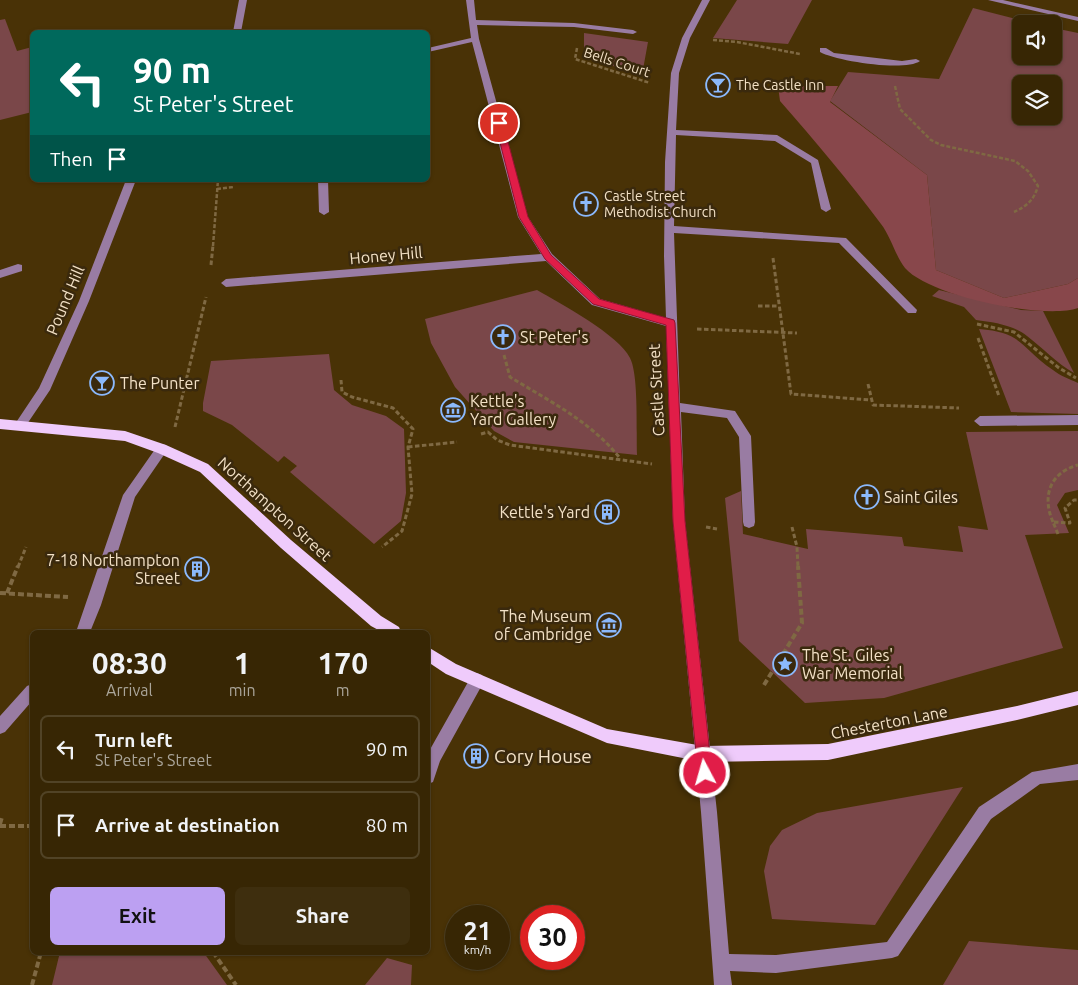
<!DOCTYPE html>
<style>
:root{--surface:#372604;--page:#3e2e0e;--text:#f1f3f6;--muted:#aaa59a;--line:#514326;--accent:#bca0f2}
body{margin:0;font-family:Ubuntu,sans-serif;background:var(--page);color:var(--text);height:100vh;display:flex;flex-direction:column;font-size:19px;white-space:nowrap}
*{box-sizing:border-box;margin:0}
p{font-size:16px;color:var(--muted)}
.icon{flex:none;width:28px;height:28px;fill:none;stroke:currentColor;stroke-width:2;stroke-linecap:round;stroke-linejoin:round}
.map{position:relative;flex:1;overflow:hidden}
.details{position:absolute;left:30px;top:630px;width:400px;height:325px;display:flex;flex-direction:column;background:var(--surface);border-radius:8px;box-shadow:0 1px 4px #0004,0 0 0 1px var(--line)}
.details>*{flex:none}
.banner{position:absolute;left:30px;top:30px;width:400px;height:152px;border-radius:8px;box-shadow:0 1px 4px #0004,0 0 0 1px var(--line);background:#00695c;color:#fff;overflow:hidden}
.buttons{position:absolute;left:1012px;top:15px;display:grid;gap:10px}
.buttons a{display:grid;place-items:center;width:50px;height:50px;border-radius:8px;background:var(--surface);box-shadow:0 1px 4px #0004,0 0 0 1px var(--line);font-size:25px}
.speed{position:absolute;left:445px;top:905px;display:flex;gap:10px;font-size:25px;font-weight:700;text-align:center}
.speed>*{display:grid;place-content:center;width:65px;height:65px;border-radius:50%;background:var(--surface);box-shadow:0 1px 4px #0004,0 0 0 1px var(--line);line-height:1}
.speed small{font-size:12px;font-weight:400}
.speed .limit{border:8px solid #d22;background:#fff;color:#111}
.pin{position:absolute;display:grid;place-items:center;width:42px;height:42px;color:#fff;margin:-21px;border:2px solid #fff;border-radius:50%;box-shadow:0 1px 5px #0007}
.me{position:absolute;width:55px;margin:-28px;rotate:354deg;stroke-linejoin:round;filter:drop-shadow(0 0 4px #0008)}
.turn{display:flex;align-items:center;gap:18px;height:105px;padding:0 20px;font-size:22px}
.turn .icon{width:65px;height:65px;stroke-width:2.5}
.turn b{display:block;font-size:35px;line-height:42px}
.then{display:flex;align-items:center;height:48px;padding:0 20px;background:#0003;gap:10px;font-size:19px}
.eta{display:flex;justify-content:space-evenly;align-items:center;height:85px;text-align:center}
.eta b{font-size:30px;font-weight:700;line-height:35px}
.cta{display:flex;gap:10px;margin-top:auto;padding:10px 20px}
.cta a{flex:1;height:58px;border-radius:8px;background:var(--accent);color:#111;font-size:20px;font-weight:700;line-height:58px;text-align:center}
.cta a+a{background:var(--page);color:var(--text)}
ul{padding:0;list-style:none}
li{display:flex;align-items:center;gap:15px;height:68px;margin:0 10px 8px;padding:0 10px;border:2px solid var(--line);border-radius:8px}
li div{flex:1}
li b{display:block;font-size:19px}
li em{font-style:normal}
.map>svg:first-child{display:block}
</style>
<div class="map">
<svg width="1078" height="985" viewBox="0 0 1078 985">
<rect width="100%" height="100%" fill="#493206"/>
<path fill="#7a4749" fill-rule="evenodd" d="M 737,0 L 812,0 L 788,44 L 713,38 Z
M 973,8 L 1035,24 L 1021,24 L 1021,56 L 1054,56 L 1054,28 L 1078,33 L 1078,278 L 1068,284 L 1004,298 L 936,270 L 927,175 L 830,101 L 848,72 L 939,79 ZM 1021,84 L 1054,84 L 1054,116 L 1021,116 Z
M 5,19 L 17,51 L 32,47 L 32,112 L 0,120 L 0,20 Z
M 584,33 L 648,42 L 642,75 L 584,57 Z
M 537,290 C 560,303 619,335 630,358 C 639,375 636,433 637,455 L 514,442 L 494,431 L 455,387 L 431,343 L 425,319 Z
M 939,290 L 1021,310 L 1043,311 L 1074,373 C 1056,363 1043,348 1027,336 C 1013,325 993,322 976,320 L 964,307 L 932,296 Z
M 979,329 C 1023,332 1021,348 1053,370 C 1060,376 1070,379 1078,383 L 1078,414 L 1011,412 Z
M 329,354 L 334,390 L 352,405 L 386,416 L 404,429 L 406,493 L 401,521 L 374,544 L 290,472 L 297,466 L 284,456 L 278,462 L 232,425 L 203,411 L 203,403 L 211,361 Z
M 1078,431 L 1078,490 L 1065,493 L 1057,505 L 1069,533 L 1025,535 L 1063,648 L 884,698 L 805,703 L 739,641 L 725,498 L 741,491 L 743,534 L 808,549 L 806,529 L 902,537 L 904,546 L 963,552 L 958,526 L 988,530 L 966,432 Z
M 963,787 L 875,925 L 772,919 L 764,871 L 770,846 L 782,830 L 817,813 Z
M 969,941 L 1078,950 L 1078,985 L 943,985 Z
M 60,952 L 204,953 L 227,985 L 52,985 Z
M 387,958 L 412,965 L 411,985 L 365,985 Z"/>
<path fill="#88474b" d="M 778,86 L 838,86 L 830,102 L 927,175 L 936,270 L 1004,298 L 1068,284 L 1078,278 L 1078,308 C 1044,320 929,296 905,268 C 895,255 891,237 881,224 C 849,181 815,141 780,101 Z"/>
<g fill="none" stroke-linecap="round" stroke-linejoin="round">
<path stroke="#7f6943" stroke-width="2.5" stroke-dasharray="4 2" stroke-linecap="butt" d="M 713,40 L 737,42 L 800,54
M 577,48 L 575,59 L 650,83
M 895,86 L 900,109 L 931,140 L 941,145 L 1015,161 L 1028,171 L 1038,186 C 1034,200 1027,206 1014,212
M 217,189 L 234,187
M 213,246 L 218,180"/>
<path stroke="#7f6943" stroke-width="3" stroke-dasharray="4.5 2.5" stroke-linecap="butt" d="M 773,258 L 791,394 L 871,400
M 211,265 L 213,245
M 758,306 L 779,306
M 977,324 L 1014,332 L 1059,368 L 1076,378
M 697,329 L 797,333
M 978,338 L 999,396
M 504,355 L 510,377 C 549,401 590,421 619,457
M 341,380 L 342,392 L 352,397 L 393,408 L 413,429 L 408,447 L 412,494 L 402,531 L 382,547
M 868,384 L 873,405 L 959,408
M 175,427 L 206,297
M 481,434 L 488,432 L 497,440 L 510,445 L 652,464
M 408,447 L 457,442
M 1053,522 C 1042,497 1049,473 1078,465
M 706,527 L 717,529
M 792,527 L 797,547 L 798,567
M 1058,534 L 1053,522 L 1070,523 L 1065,508 L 1074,500 L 1078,500
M 18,567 L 26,547"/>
<path stroke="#7f6943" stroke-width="4" stroke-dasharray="6 3" stroke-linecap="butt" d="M 0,593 L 68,597
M 7,593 L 18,566
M 764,685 L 802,623 L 798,566
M 0,824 L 2,817
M 0,826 L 32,826
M 213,952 L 236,985
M 32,985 L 41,952"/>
<path fill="#997ca3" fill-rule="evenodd" d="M 239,0 L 247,0 L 241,32 L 233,32 Z
M 466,0 L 474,0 L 476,20 L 574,23 L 633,30 L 637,32 L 633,34 L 574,27 L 477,25 L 479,39 L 528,217 L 552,254 L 600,299 L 666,318 L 664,256 L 665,162 L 671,73 L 682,38 L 702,0 L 710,0 L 690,38 L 679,73 L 676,130 L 777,135 L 818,160 L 831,209 L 826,212 L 821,209 L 811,163 L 775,141 L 676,135 L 674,226 L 846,238 L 917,310 L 916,313 L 908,313 L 839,243 L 674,233 L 680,403 L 735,411 L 751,436 L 755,522 L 754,526 L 749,528 L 744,526 L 743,522 L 739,437 L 727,418 L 681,412 L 685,521 L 717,812 L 729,954 L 776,955 L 887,942 L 979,807 L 1032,772 L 1078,764 L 1078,780 L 1040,784 L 991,819 L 898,956 L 892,958 L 776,973 L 730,971 L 732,985 L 714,985 L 701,812 L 673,521 L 666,326 L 592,305 L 546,261 L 226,287 L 221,283 L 226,279 L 541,254 L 518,217 L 472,42 L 428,52 L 428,48 L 471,38 Z
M 988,0 L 1003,0 L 1078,17 L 1078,21 Z
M 820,48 L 826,48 L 834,53 L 902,61 L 916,59 L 920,61 C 905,72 836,61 820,52 Z
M 126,180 L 136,180 L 89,301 L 50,390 L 23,430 L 15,430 L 13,427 L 39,388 L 79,301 Z
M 318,180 L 328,180 L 329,212 L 324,215 L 319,212 Z
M 18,264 L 22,265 L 22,271 L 0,278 L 0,270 Z
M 1078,415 L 1078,425 L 980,426 L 974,421 L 980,416 Z
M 162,444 L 166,445 L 168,449 L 135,497 L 101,605 L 90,632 L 76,632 L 123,495 L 158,445 Z
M 477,673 L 482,675 L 484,680 L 482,685 L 440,761 L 433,782 L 428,784 L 428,753 L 472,675 Z
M 32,684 L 32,701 L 5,732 L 0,734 L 0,716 L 27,686 Z"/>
<path fill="#efcbfb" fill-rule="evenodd" d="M 0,419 L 125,431 L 166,445 L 208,464 L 291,540 L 381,616 L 399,627 L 401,632 L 382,632 L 371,626 L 281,548 L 200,472 L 158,453 L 125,441 L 0,429 Z
M 428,647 L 456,664 L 607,729 L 703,746 L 828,744 L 1017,706 L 1078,691 L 1078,705 L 1017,720 L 828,760 L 703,762 L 607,743 L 446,674 L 428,662 Z"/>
</g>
<path fill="#e11d48" stroke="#92132f" d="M 499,120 L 503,123 L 528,217 L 551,255 L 599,299 L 674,320 L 675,323 L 685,521 L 712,773 L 710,778 L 705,780 L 700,778 L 698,773 L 673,521 L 666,325 L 593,304 L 545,259 L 519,217 L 495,123 Z"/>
<defs>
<g id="bar-ring" transform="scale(1.25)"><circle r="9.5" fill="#3a290d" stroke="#8bb9fc" stroke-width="1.5"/><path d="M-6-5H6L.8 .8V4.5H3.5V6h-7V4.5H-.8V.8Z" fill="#8bb9fc"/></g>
<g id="church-ring" transform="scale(1.25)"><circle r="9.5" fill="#3a290d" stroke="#8bb9fc" stroke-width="1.5"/><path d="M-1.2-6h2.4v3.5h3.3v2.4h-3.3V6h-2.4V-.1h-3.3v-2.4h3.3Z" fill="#8bb9fc"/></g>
<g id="museum-ring" transform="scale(1.25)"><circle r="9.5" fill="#3a290d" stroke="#8bb9fc" stroke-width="1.5"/><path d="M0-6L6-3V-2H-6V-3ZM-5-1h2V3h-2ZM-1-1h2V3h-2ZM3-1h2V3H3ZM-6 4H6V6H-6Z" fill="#8bb9fc"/></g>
<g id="building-ring" transform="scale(1.25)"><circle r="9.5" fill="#3a290d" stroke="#8bb9fc" stroke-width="1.5"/><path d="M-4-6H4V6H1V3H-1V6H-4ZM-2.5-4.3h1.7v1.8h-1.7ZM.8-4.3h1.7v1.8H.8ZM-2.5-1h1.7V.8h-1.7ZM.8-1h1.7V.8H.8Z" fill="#8bb9fc"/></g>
<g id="sight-ring" transform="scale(1.25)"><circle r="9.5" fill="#3a290d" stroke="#8bb9fc" stroke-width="1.5"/><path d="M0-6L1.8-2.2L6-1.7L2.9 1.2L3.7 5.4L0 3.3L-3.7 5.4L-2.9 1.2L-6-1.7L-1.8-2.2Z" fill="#8bb9fc"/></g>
</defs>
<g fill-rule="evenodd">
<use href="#bar-ring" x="718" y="85"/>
<use href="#church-ring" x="586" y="204"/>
<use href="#church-ring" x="503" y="337"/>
<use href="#bar-ring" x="102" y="383"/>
<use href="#museum-ring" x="453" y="410"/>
<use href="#church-ring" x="867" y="497"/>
<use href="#building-ring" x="607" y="512"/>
<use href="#building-ring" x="197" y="569"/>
<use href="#museum-ring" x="609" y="625"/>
<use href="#sight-ring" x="785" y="664"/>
<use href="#building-ring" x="476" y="756"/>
</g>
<g text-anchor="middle" stroke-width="5" stroke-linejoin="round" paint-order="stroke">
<g font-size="14" fill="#f3e1c6" stroke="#3a290d">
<text transform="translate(617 62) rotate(18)" y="5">Bells Court</text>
</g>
<g font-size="14" fill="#f3e1c6" stroke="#3a290d" text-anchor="start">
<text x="736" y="90">The Castle Inn</text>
<text x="604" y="201">Castle Street<tspan x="604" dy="16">Methodist Church</tspan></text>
</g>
<g font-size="16" fill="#f3e1c6" stroke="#3a290d">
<text transform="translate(386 255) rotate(-5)" y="6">Honey Hill</text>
<text transform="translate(65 300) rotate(-67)" y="6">Pound Hill</text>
<text transform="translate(656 390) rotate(-93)" y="6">Castle Street</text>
<text transform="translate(275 509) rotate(42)" y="6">Northampton Street</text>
<text transform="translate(889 722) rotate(-11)" y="6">Chesterton Lane</text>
</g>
<g font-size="16" fill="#f3e1c6" stroke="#3a290d" text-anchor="start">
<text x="520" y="343">St Peter's</text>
<text x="120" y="389">The Punter</text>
<text x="470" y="407">Kettle's<tspan x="470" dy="18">Yard Gallery</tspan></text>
<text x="884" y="503">Saint Giles</text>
<text x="590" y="518" text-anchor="end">Kettle's Yard</text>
<text x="180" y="566" text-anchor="end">7-18 Northampton<tspan x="180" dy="18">Street</tspan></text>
<text x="592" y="622" text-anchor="end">The Museum<tspan x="592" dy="18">of Cambridge</tspan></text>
<text x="802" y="661">The St. Giles'<tspan x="802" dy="18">War Memorial</tspan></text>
</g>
<g font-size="19" fill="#f3e1c6" stroke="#3a290d" text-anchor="start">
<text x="494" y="763">Cory House</text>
</g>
</g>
</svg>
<div class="buttons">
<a><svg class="icon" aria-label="sound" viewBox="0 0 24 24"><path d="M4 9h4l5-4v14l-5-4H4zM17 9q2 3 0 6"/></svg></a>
<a><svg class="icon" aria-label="layers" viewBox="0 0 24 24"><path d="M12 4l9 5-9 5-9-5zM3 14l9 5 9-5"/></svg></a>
</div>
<div class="speed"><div>21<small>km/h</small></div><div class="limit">30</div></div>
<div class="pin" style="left:499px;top:123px;background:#d93025"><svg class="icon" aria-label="arrive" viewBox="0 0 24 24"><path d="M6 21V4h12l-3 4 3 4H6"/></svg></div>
<svg class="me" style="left:705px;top:773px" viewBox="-20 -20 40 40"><circle r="17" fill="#e11d48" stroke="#fff" stroke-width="3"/><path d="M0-11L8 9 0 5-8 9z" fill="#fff"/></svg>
<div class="banner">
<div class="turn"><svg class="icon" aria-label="left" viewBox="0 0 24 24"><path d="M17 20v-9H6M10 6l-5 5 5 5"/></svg><div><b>90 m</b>St Peter's Street</div></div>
<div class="then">Then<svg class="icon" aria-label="arrive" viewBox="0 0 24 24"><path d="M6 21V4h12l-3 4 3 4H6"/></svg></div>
</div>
<section class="details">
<div class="eta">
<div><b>08:30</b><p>Arrival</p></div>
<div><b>1</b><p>min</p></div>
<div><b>170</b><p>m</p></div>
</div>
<ul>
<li><svg class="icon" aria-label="left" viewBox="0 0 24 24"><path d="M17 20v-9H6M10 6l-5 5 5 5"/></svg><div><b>Turn left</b><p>St Peter's Street</p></div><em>90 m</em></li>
<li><svg class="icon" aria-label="arrive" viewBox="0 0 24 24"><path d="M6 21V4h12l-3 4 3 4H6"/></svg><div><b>Arrive at destination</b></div><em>80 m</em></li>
</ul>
<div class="cta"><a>Exit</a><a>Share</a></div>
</section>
</div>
